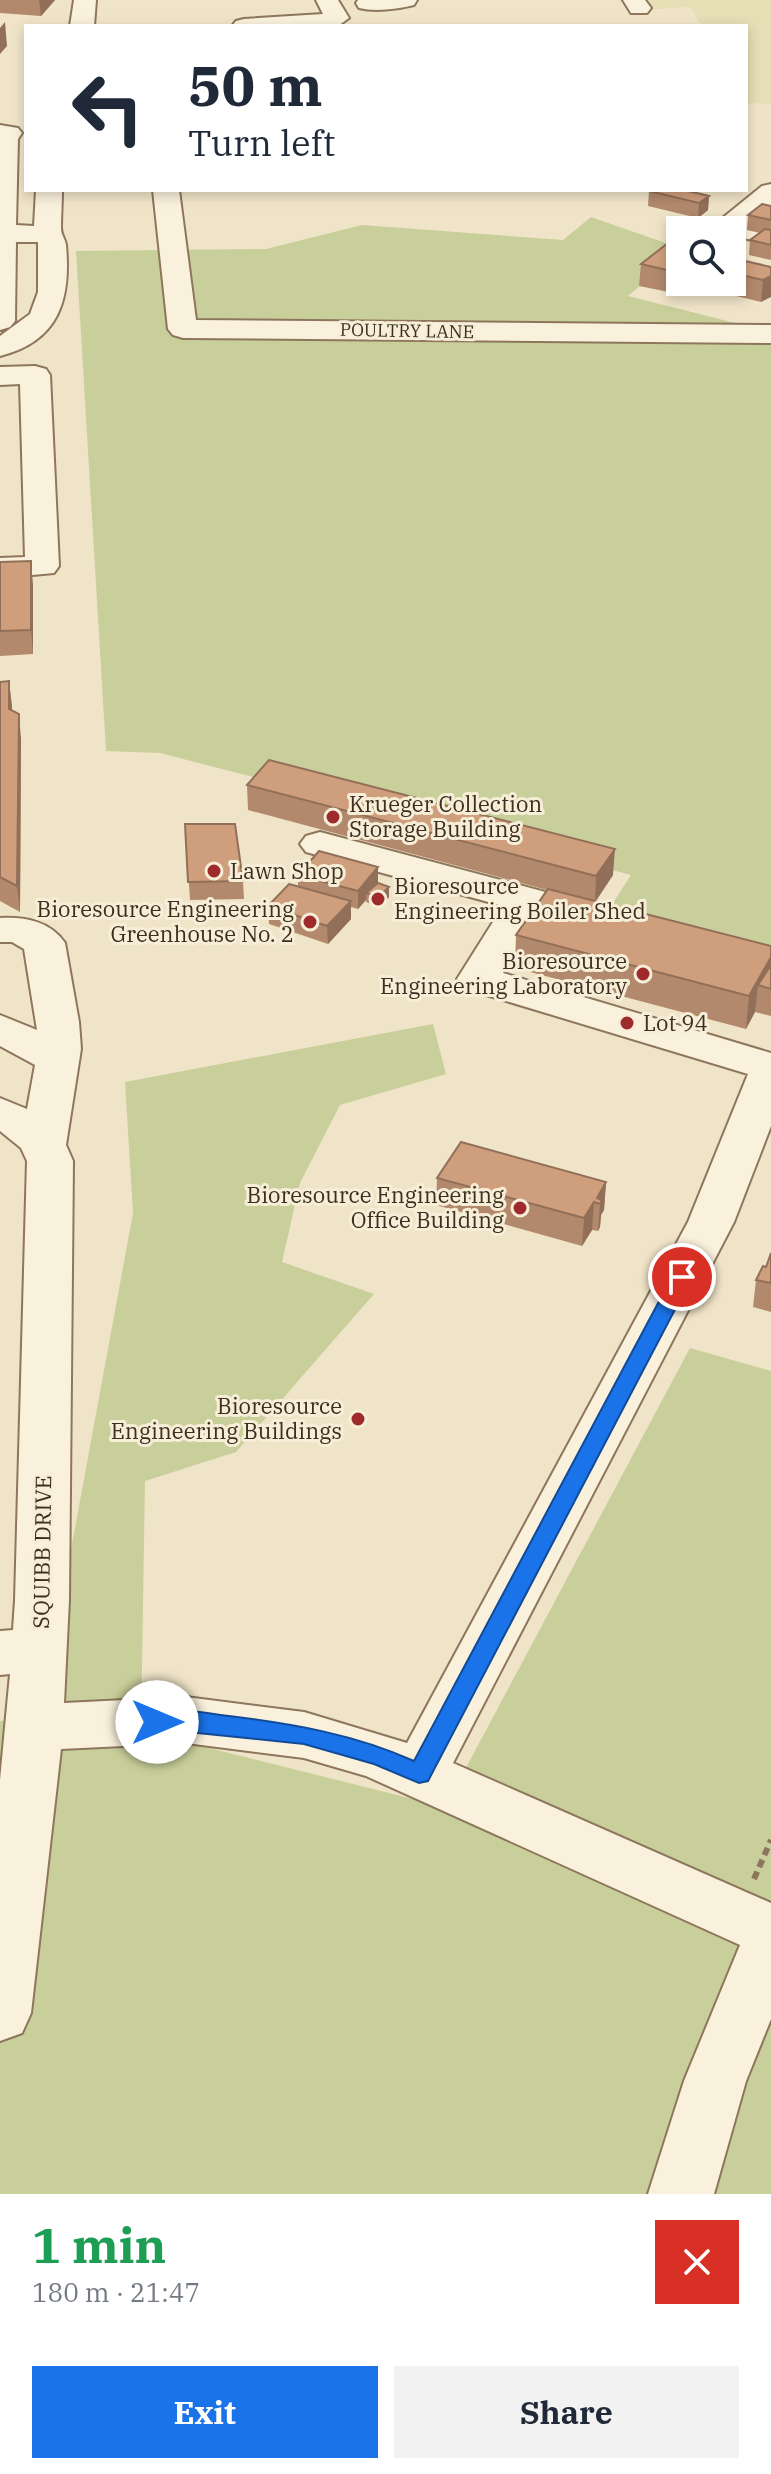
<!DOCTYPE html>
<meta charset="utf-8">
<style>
:root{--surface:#fff;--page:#f2f2f3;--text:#1f2937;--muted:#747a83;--accent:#1a73e8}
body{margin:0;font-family:"IBM Plex Serif",serif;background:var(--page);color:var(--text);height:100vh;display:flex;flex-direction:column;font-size:30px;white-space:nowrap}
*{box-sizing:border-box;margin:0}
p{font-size:26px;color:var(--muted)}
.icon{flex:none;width:44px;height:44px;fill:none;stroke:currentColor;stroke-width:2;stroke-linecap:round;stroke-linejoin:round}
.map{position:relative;height:2194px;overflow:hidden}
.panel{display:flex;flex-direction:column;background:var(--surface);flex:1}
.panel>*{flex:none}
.banner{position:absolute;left:24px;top:24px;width:724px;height:168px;border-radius:0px;box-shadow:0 4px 12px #0003;background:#fff;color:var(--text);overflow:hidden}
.fabs{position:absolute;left:666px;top:216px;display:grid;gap:16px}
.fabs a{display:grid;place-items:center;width:80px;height:80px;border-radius:0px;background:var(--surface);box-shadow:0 4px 12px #0003;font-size:40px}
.pin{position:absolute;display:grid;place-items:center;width:68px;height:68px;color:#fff;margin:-34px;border:4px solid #fff;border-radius:50%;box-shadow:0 2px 8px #0007}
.me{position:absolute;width:88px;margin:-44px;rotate:90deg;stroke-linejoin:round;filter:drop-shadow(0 0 6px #0008)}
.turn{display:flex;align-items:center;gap:28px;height:168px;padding:0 32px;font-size:36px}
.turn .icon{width:104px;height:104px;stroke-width:2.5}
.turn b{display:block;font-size:56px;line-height:68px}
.round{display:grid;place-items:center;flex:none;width:84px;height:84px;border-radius:0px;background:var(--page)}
.head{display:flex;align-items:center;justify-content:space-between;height:136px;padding:0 32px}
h1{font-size:48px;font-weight:700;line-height:60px;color:#1e9e55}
.button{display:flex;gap:16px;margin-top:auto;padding:16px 32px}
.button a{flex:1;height:92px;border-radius:0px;background:var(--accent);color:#fff;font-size:32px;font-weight:700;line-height:92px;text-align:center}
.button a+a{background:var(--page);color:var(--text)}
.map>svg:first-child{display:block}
</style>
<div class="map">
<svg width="771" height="2194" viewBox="0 0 771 2194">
<rect width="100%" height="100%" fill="#f0e4c8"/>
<path fill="#e6deb5" d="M 632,0 L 771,0 L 771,104 L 746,103 L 746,26 L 702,26 L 690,7 L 639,10 Z"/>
<path fill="#c9cf9b" d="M 591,217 L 680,248 L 680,252 L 628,296 L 771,332 L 771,957 L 605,915 L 631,875 L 160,753 L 106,751 L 76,251 L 266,249 L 362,225 L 563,240 Z
M 433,1024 L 446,1074 L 340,1105 L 300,1183 L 282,1262 L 374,1294 L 236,1452 L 145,1481 L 141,1731 L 445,1807 L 690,1348 L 771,1371 L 771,2194 L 0,2194 L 0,1721 L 40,1718 L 133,1213 L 125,1082 Z"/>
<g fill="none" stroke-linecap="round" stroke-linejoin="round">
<g stroke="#8d765c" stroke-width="4">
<path id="minor" d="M 74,0 L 96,0 L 94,26 L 70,26 Z
M 316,0 L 338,0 L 349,18 L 338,26 L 232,26 L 236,21 L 244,19 L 323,14 Z
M 358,0 L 417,0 L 414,5 C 398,9 375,12 359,8 L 356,3 Z
M 623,0 L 645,0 L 651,8 L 647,13 L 631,13 Z
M 0,125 L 18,128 L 22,133 L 18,139 L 16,225 L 34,226 L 36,190 L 62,190 C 62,203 61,215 61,228 C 61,235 65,238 66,245 C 71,300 59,341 0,356 L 0,336 L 30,314 L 38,292 L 38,242 L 16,242 L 15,321 L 10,327 L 0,330 Z
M 771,184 L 771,206 L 750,223 L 771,229 L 771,245 L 732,235 L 732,230 L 719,230 L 716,226 L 720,220 L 762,186 Z
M 153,190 L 179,190 L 196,320 L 771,325 L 771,343 L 183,338 L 173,335 L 168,329 Z
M 35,366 L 46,369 L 50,375 L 59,566 L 54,573 L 0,578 L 0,558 L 25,557 L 20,384 L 0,385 L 0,367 Z
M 320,832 L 609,909 L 615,918 L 609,927 L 595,930 L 538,915 L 503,973 L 771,1053 L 771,1126 L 734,1222 L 453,1763 L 771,1903 L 771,2019 L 746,2081 L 714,2194 L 648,2194 L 684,2081 L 740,1945 L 366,1776 L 304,1758 L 186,1743 L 61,1749 L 31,2013 L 22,2033 L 0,2041 L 0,1780 L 10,1674 L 0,1675 L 0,1631 L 13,1630 L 15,1600 L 27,1161 L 21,1148 L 0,1131 L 0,1098 L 27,1109 L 35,1065 L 0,1046 L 0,1015 L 37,1030 L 24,949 L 12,942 L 0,942 L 0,918 C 25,917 50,921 65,943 L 79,1022 L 81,1049 L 66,1145 L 73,1161 L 69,1600 L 64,1703 L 186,1697 L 304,1712 L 407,1743 L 688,1222 L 748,1074 L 463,988 L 457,979 L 503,906 L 306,852 L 300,844 L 306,836 Z"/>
</g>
<path stroke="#8d765c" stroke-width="6" stroke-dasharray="8 5" stroke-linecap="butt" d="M 754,1879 L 771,1840"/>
<use href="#minor" fill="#faf1dc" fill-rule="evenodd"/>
</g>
<path fill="#b2896c" d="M 0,0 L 55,0 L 41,16 L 0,13 Z
M 649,191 L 709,196 L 708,210 L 698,218 L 648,206 Z
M 771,206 L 771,260 L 749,255 L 750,240 L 760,233 L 747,230 L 748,215 Z
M 668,243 L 680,282 L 732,282 L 732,258 L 771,267 L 761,302 L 682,283 L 669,292 L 639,286 L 641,264 Z
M 0,562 L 33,585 L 33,654 L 0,656 Z
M 9,681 L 12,711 L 21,739 L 20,912 L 0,901 L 0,682 Z
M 247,785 L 613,875 L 596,901 L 771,946 L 771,1016 L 755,1012 L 746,1029 L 515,968 L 516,935 L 547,890 L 248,810 Z
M 185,824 L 243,881 L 244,899 L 190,900 Z
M 378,867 L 378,883 L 389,887 L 389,897 L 379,907 L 366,902 L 366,900 L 358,909 L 351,907 L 351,919 L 328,944 L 269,924 L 268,906 L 298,886 L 298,875 Z
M 437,1178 L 606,1182 L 604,1210 L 601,1215 L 600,1227 L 598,1231 L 592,1230 L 582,1246 L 436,1205 Z
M 771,1253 L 771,1312 L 753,1307 L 756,1280 L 766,1267 Z"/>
<path fill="#916f58" d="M 39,0 L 55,0 L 41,16 Z
M 5,22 L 7,46 L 0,54 L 0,28 Z
M 709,196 L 708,210 L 698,218 L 699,203 Z
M 680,264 L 680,282 L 682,283 L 669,292 L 671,271 Z
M 771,272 L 771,297 L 761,302 L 763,280 Z
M 31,561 L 33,585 L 33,654 L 31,630 Z
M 9,681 L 12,706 L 11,735 L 9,709 Z
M 19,714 L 21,739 L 20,912 L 17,886 Z
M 615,849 L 613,875 L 595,902 L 596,876 Z
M 378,867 L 378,886 L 366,893 L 366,900 L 358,909 L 358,891 Z
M 389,887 L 389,897 L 379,907 L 379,897 Z
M 351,901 L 351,919 L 328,944 L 327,926 Z
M 771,957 L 771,983 L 758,985 L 755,1012 L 746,1029 L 749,996 Z
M 606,1182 L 604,1210 L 601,1215 L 600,1227 L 598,1231 L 600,1204 L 597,1198 Z
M 594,1202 L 592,1230 L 582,1246 L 584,1218 Z"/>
<path fill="#cf9f7d" stroke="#916f58" stroke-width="2" d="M 650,190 L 684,190 L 709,196 L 699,203 L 649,191 Z
M 762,204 L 771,206 L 771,220 L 748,215 Z
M 765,229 L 771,230 L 771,245 L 750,240 Z
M 668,243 L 680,246 L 680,264 L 671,271 L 641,264 Z
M 732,258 L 771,267 L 771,276 L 763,280 L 732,273 Z
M 31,561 L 31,630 L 0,631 L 0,562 Z
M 9,681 L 9,709 L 19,714 L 17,886 L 0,877 L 0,682 Z
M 269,760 L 615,849 L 596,876 L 247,785 Z
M 185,824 L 235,824 L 243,881 L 188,882 Z
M 319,851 L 378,867 L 358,891 L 298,875 Z
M 378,883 L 389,887 L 379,897 L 366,893 Z
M 289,884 L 351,901 L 327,926 L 268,906 Z
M 548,889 L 771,946 L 771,957 L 749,996 L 516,935 Z
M 769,968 L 771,968 L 771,989 L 758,985 Z
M 461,1142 L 606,1182 L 597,1198 L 602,1200 L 600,1204 L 594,1202 L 584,1218 L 437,1178 Z
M 771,1253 L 771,1283 L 756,1280 L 763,1266 L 766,1267 Z"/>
<path fill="#1a73e8" stroke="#114b97" stroke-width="2" d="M 682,1270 L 692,1277 L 428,1781 L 419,1783 L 374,1764 L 304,1744 L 149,1728 L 146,1722 L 149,1715 C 174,1706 203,1713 229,1716 C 293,1724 354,1734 414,1761 L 672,1277 Z"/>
<g fill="#9e2a2b" stroke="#f7eed8" stroke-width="3">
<circle cx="333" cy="817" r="8"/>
<circle cx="214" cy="871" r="8"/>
<circle cx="378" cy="899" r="8"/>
<circle cx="310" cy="922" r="8"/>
<circle cx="643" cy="974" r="8"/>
<circle cx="627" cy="1023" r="8"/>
<circle cx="520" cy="1208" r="8"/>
<circle cx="358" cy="1419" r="8"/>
</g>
<g text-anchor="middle" stroke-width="6" stroke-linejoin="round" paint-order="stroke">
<g font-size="18" fill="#3d2e20" stroke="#f7eed8">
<text transform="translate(407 331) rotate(1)" y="6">POULTRY LANE</text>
</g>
<g font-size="22" fill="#3d2e20" stroke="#f7eed8" text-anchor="start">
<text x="349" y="812">Krueger Collection<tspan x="349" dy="25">Storage Building</tspan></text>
<text x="230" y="879">Lawn Shop</text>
<text x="394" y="894">Bioresource<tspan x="394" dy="25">Engineering Boiler Shed</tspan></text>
<text x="294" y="917" text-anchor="end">Bioresource Engineering<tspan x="294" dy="25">Greenhouse No. 2</tspan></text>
<text x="627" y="969" text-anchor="end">Bioresource<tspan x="627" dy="25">Engineering Laboratory</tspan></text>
<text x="643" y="1031">Lot 94</text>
<text x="504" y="1203" text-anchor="end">Bioresource Engineering<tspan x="504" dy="25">Office Building</tspan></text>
<text x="342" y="1414" text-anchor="end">Bioresource<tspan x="342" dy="25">Engineering Buildings</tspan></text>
</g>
<g font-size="22" fill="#3d2e20" stroke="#f7eed8">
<text transform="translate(42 1552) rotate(-89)" y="8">SQUIBB DRIVE</text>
</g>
</g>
</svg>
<div class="fabs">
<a><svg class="icon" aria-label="search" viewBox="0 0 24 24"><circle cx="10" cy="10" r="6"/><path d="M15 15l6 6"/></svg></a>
</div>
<div class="pin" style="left:682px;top:1277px;background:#d93025"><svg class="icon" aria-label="arrive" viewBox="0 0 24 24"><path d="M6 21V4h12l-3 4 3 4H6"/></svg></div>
<svg class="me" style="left:157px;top:1722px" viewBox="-20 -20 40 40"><circle r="19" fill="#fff"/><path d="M0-13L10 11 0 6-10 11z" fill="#1a73e8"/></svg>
<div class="banner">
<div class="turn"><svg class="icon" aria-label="left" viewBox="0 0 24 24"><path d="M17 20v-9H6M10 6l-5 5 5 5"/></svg><div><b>50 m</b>Turn left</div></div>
</div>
</div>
<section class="panel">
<div class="head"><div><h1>1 min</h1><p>180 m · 21:47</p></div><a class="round" style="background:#d93025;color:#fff"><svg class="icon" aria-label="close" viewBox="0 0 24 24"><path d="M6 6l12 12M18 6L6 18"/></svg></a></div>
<div class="button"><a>Exit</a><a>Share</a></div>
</section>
